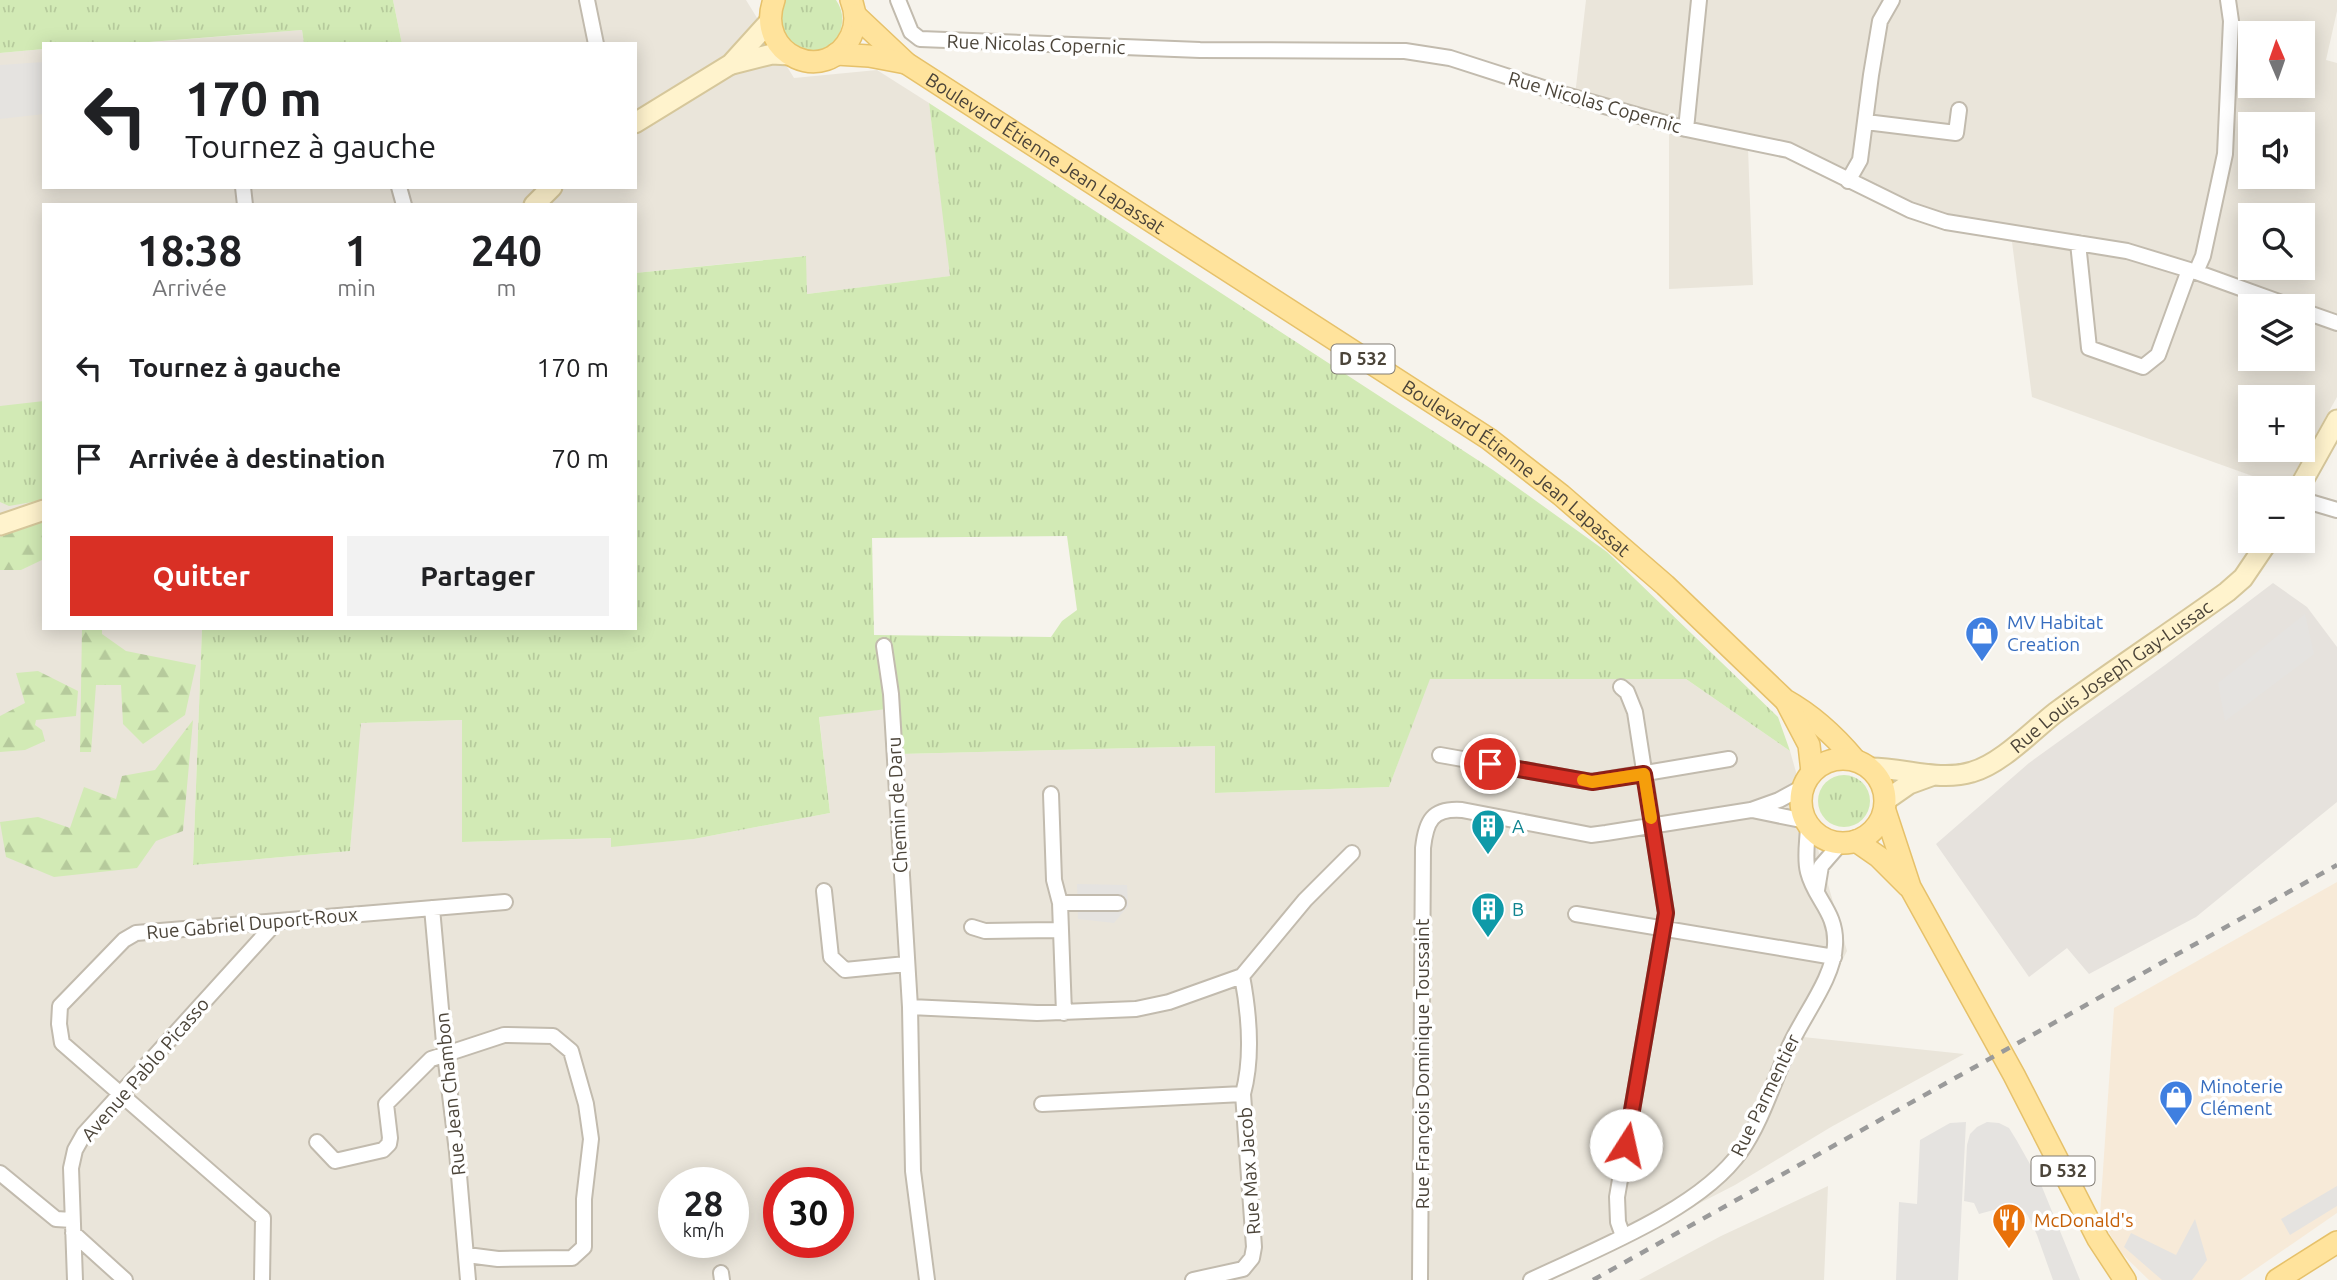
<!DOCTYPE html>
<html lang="fr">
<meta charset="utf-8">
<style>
:root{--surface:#fff;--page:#f2f2f2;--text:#202124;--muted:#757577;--accent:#d93025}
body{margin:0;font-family:Ubuntu,sans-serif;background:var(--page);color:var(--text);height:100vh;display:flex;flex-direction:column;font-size:26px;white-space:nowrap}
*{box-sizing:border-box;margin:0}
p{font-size:23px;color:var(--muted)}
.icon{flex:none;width:38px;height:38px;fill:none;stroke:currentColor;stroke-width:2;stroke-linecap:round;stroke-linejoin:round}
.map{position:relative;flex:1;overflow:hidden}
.panel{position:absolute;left:42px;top:203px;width:595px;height:427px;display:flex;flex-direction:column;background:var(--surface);border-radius:0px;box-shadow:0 4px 18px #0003}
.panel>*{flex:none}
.hud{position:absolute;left:42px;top:42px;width:595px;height:147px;border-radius:0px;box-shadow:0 4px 18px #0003;background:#fff;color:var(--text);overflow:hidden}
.needle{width:46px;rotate:358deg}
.fabs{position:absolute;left:2238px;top:21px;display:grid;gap:14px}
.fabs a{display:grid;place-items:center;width:77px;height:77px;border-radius:0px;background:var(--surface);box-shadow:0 4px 18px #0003;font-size:35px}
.speed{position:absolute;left:658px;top:1167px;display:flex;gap:14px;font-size:35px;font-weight:700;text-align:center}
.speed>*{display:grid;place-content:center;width:91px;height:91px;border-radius:50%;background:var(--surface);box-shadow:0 4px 18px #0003;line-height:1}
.speed small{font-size:18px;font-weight:400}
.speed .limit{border:10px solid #d22;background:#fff;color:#111}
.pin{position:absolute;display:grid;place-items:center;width:60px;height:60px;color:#fff;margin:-30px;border:4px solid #fff;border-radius:50%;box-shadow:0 2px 7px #0007}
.me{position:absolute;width:77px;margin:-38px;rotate:10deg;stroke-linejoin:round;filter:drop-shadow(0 0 5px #0008)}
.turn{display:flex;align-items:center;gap:24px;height:147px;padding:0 28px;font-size:32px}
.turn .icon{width:91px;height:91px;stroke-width:2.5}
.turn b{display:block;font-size:49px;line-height:60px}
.eta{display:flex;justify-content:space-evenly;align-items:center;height:119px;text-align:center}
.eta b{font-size:42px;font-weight:600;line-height:49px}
.cta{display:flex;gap:14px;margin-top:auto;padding:14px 28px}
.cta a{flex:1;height:80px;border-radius:0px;background:var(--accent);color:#fff;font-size:28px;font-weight:600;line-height:80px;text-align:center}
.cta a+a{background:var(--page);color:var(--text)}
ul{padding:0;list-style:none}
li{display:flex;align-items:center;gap:21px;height:91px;padding:0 28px}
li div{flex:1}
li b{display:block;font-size:26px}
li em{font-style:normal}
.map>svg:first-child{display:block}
</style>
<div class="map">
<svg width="2337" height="1280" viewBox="0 0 2337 1280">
<defs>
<pattern id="grass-tufts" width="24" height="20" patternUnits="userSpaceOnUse" patternTransform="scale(1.75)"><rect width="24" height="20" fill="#d2eab5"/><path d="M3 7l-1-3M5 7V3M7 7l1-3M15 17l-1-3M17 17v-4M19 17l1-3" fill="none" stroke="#b6ca9c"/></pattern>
<pattern id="forest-firs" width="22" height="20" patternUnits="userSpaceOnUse" patternTransform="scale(1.75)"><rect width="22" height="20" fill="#d2eab5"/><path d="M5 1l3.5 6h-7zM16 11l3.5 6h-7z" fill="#b6ca9c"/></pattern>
</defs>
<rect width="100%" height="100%" fill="#f6f3ec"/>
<path fill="#eae5da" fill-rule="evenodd" d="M 393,0 L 746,0 L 794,78 L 877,70 L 929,103 L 951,276 L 807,294 L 805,256 L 635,273 L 635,205 L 44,205 L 44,628 L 202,628 L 193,865 L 350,851 L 360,723 L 463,720 L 462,842 L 612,838 L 612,846 L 694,839 L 830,813 L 819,716 L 896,708 L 900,754 L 1216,746 L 1215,793 L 1389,787 L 1429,679 L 1686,679 L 1790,751 L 1847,951 L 1803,1037 L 1964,1054 L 1831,1127 L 1735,1185 L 1550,1280 L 0,1280 L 0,53 L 44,49 L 44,187 L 635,187 L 635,44 L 402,44 ZM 674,1183 L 733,1183 L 733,1242 L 674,1242 ZM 779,1183 L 838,1183 L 838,1242 L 779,1242 Z
M 1586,0 L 2337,0 L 2337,11 L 2326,60 L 2337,63 L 2337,397 L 2286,488 L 2032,397 L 2012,242 L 1928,225 L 1871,200 L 1791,157 L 1748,148 L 1753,285 L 1669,289 L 1669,129 L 1574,104 ZM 2250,33 L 2303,33 L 2303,86 L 2250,86 ZM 2250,124 L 2303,124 L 2303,177 L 2250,177 ZM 2250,215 L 2303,215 L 2303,268 L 2250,268 ZM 2250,306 L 2303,306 L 2303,359 L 2250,359 ZM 2250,397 L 2303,397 L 2303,450 L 2250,450 Z
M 302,30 L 304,44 L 124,44 L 164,41 Z
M 1828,1186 L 1824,1280 L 1639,1280 L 1721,1236 Z"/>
<path fill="#f7ead8" d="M 2337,882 L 2337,1213 L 2240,1280 L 2149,1280 L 2118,1250 L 2100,1214 L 2114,1008 Z"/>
<path fill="#e6e2dd" d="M 2273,583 L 2307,607 L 2337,647 L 2337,802 L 2196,917 L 2089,974 L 2067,948 L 2029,977 L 1936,844 L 2029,763 L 2165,665 Z"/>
<path fill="url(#grass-tufts)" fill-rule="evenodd" d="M 0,0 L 393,0 L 402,44 L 304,44 L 302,30 L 124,44 L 44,44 L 44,49 L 0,53 Z
M 786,0 L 836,0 C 856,28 824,67 796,48 C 791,44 786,37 781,32 L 781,8 Z
M 929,103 L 1493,470 L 1607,552 L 1778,717 L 1790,751 L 1686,679 L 1430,679 L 1389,787 L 1215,793 L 1215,746 L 900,754 L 896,708 L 819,717 L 830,813 L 694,839 L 611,847 L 611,838 L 462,842 L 462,720 L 361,723 L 350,851 L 193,865 L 202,628 L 635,628 L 635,273 L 806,256 L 807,294 L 950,276 ZM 1067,536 L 1077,610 L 1062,621 L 1051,637 L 874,635 L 872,538 Z
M 44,401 L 44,500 L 9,506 L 0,502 L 0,406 Z
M1818 801a26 26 0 1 1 52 0a26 26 0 1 1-52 0Z"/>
<path fill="url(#forest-firs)" d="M 44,520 L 44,559 L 21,570 L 0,570 L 0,537 Z
M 82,628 L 102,628 L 102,634 L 126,651 L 196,665 L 185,715 L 143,744 L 123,724 L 121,685 L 96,685 L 91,752 L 80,752 Z
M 38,671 L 78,691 L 76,716 L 36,720 L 35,725 L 42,730 L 45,741 L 25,750 L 0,752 L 0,716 L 25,703 L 16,673 Z
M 193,720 L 183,831 L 156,841 L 137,868 L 54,877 L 6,857 L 0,822 L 38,817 L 70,828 L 84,787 L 116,799 L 122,776 L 155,770 Z"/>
<path fill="#e5e3e0" d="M 44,62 L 44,114 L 0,119 L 0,65 Z
M 2305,614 L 2314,654 L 2225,721 L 2218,683 Z
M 1077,884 L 1127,885 L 1128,906 L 1114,923 L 1078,919 Z
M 1966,1122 L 1958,1280 L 1896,1280 L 1899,1202 L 1917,1204 L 1920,1140 L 1950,1123 Z
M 1987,1122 L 1999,1123 L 2009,1128 L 2017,1141 L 2040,1182 L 2080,1280 L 2053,1280 L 2037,1235 L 2028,1216 L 2022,1208 L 2012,1205 L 1979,1214 L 1974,1203 L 1964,1201 L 1967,1145 L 1970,1134 L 1977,1127 Z
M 2337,1186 L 2337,1206 L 2290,1235 L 2281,1219 Z
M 2195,1219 L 2207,1260 L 2192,1280 L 2162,1280 L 2124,1247 L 2131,1233 L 2176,1255 Z"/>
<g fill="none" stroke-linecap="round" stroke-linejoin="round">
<g stroke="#c2bbae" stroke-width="18">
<path id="street" d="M 587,0 L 596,44
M 898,0 L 911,32 L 920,39 L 1200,50 L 1405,51 L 1450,58 L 1562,94 L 1686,129 L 1788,150 L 1910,210 L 1946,222 L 2127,251 L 2196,272 L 2290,306
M 1866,122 L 1956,133 L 1959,110
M 1686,129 L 1699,0
M 1848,181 L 1860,160 L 1871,75 L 1880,21 L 1892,0
M 243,187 L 245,205
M 399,187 L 404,205
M 2078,243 L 2089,348 L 2143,367 L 2158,355 L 2189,270
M 2196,272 L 2203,256 L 2225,154 L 2231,21 L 2228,0
M 2303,311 L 2337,323
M 2303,500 L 2337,510
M 884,646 L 891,694 L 910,1007 L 913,1171 L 927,1280
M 1621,687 L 1627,692 L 1635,712 L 1666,913 L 1617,1197 L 1618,1222 L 1623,1236
M 1440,755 L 1592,782 L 1729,759
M 1051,794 L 1054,880 L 1060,903 L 1064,1013
M 1752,810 L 1806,821
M 1817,890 L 1821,866 L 1841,843
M 824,891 L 831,957 L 845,970 L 906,964
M 1060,903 L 1118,903
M 432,908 L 445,1054 L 457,1152 L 468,1280
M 1576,914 L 1834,957
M 972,927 L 985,931 L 1060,930
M 910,1007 L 1037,1013 L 1136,1009 L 1169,1002 L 1242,976 L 1305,900 L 1352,853
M 1042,1104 L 1243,1094
M 317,1142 L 335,1161 L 383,1150 L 389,1144 L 390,1138 L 386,1104 L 431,1059 L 504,1035 L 553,1036 L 571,1051 L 586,1104 L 591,1139 L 584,1199 L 584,1247 L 572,1258 L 498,1259 L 467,1255
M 0,1173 L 56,1219 L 72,1220
M 73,1233 L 125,1280
M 721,1273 L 722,1280
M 75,1280 L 71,1168 L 75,1150 L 84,1134 L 269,930 L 270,922
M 262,1280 L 263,1218 L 62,1043 L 59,1024 L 60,1006 L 124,940 L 136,933 L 505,902
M 1193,1280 L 1243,1269 L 1252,1258 L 1254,1247 L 1243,1094 C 1253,1057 1249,1013 1242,976
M 1420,1280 L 1423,848 C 1426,821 1432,808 1462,810 L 1591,835 L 1606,833 L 1751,810 L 1779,800 L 1803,787
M 1531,1280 C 1594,1250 1701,1209 1741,1151 C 1763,1120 1775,1076 1792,1041 C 1806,1012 1834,976 1835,945 C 1837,912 1815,900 1808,872 C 1804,857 1808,839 1808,824"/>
</g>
<g stroke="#d6c79b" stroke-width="23">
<g id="secondary">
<path d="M 732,64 L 772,54 L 790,55"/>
<path d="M 635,123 L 731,64 L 769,22"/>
<path d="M 534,205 L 552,187"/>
<path d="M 2299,488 L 2337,420"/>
<path d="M 0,525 L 44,510"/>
<path id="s1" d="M 1871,768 C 1905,768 1939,782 1972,772 C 2001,764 2032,731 2055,713 C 2112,671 2170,633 2227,592 L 2243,578 L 2268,541"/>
<path d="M 1886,800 L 1909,784 L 1931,776"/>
</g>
</g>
<g stroke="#e6c16a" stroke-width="24">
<g id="primary">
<path d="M 774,0 C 754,55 827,87 851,36 C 856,25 856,12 851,0"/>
<path id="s2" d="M 855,15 L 906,63 L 1489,439 L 1561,495 L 1665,585 L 1785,700 C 1812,715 1835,736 1855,760"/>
<path d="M 836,54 L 869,56 L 906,63"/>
<path d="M 1787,703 L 1809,745 L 1812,772"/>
<circle cx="1843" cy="801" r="42"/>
<path d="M 1885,811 L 1910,887 L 2014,1075 L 2098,1239 L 2125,1280"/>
<path d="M 1856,841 L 1879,857 L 1908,886"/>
<path d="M 2277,1280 L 2337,1242"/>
</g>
</g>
<use href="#street" stroke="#fff" stroke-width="14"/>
<use href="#secondary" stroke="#fff3cd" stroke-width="19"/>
<use href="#primary" stroke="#ffe39c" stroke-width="21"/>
<path stroke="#9a9a9a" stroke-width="4.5" stroke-dasharray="9 9" stroke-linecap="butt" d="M 1593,1280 L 2337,865"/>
</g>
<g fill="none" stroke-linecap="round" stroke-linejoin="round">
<g stroke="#8d1f18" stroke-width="18">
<path id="route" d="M 1490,764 L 1592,782 L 1644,774 L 1666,913 L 1626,1145"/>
</g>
<use href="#route" stroke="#d93025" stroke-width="12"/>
<path stroke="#f59e0b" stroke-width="12" d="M 1583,780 L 1592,782 L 1644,774 L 1651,818"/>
</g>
<defs>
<g id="shop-pin" transform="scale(1.75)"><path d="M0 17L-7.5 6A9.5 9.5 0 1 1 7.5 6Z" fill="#3f7fe0" stroke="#fff"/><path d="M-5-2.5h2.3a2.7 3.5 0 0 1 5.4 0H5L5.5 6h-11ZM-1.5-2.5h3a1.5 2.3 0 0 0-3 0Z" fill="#fff"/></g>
<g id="building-pin" transform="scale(1.75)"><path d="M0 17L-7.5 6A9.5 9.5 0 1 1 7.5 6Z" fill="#0f9aa8" stroke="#fff"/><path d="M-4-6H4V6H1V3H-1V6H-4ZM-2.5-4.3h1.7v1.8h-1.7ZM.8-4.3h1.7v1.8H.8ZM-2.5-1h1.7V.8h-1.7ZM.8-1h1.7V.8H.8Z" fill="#fff"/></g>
<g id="restaurant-pin" transform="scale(1.75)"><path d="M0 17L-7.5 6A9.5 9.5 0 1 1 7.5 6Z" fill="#e8710a" stroke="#fff"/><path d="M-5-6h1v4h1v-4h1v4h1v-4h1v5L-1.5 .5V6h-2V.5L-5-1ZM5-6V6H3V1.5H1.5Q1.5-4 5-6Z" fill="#fff"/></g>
</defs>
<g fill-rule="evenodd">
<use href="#shop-pin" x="1982" y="633"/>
<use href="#building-pin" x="1488" y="826"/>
<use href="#building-pin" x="1488" y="909"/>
<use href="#shop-pin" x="2176" y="1097"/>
<use href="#restaurant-pin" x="2009" y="1220"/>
</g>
<g text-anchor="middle" stroke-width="7" stroke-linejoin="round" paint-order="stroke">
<g fill="#fff" stroke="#817c74" stroke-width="2">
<rect x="1331.5" y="344.5" width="63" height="29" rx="5"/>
<rect x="2031.5" y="1156.5" width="63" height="29" rx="5"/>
</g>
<g font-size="18" font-weight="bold" fill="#4b4439">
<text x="1363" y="365">D 532</text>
<text x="2063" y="1177">D 532</text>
</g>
<g font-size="19" fill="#4b4439" stroke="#fff">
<text transform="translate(1036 44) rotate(2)" y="7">Rue Nicolas Copernic</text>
<text transform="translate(1595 102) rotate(16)" y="7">Rue Nicolas Copernic</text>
<text dy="7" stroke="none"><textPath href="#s2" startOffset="236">Boulevard Étienne Jean Lapassat</textPath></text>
<text dy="7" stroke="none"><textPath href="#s2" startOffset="803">Boulevard Étienne Jean Lapassat</textPath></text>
<text dy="7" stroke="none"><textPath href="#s1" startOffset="271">Rue Louis Joseph Gay-Lussac</textPath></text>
<text transform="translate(897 805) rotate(-93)" y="7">Chemin de Daru</text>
<text transform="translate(252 923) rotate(-5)" y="7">Rue Gabriel Duport-Roux</text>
<text transform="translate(1422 1064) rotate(-90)" y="7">Rue François Dominique Toussaint</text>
<text transform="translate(145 1069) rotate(-49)" y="7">Avenue Pablo Picasso</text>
<text transform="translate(450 1094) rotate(-96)" y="7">Rue Jean Chambon</text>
<text transform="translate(1765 1095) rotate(-64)" y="7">Rue Parmentier</text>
<text transform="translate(1249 1171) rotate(-94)" y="7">Rue Max Jacob</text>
</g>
<g font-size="19" fill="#366cbe" stroke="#fff" text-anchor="start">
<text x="2007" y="629">MV Habitat<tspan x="2007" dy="22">Creation</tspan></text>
<text x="2200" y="1093">Minoterie<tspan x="2200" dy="22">Clément</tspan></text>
</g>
<g font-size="19" fill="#0d838f" stroke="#fff" text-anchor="start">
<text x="1512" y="833">A</text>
<text x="1512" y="916">B</text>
</g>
<g font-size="19" fill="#c56008" stroke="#fff" text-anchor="start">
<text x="2034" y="1227">McDonald's</text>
</g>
</g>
</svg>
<div class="fabs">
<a><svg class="needle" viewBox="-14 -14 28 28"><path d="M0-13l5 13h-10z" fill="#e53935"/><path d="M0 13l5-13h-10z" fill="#757577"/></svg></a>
<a><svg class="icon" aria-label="sound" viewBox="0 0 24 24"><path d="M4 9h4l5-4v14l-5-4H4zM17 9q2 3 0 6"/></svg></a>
<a><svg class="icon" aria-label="search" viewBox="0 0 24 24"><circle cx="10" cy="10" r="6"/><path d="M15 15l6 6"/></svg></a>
<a><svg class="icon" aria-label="layers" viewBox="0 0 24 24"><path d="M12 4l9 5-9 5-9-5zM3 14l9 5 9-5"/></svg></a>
<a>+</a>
<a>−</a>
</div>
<div class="speed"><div>28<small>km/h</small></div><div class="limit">30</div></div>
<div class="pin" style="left:1490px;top:764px;background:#d93025"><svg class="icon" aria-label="arrive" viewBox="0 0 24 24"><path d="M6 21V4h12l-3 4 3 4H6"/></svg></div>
<svg class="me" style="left:1626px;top:1145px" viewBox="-20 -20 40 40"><circle r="19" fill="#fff"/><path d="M0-13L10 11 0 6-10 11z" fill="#d93025"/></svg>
<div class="hud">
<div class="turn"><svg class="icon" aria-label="left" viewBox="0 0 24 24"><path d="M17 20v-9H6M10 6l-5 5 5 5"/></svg><div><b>170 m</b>Tournez à gauche</div></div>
</div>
<section class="panel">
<div class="eta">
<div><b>18:38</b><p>Arrivée</p></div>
<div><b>1</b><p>min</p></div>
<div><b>240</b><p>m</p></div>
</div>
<ul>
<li><svg class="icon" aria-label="left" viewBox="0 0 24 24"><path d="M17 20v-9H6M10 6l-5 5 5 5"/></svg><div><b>Tournez à gauche</b></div><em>170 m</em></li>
<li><svg class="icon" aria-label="arrive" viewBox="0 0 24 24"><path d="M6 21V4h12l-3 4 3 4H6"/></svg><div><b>Arrivée à destination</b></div><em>70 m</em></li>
</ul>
<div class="cta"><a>Quitter</a><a>Partager</a></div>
</section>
</div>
